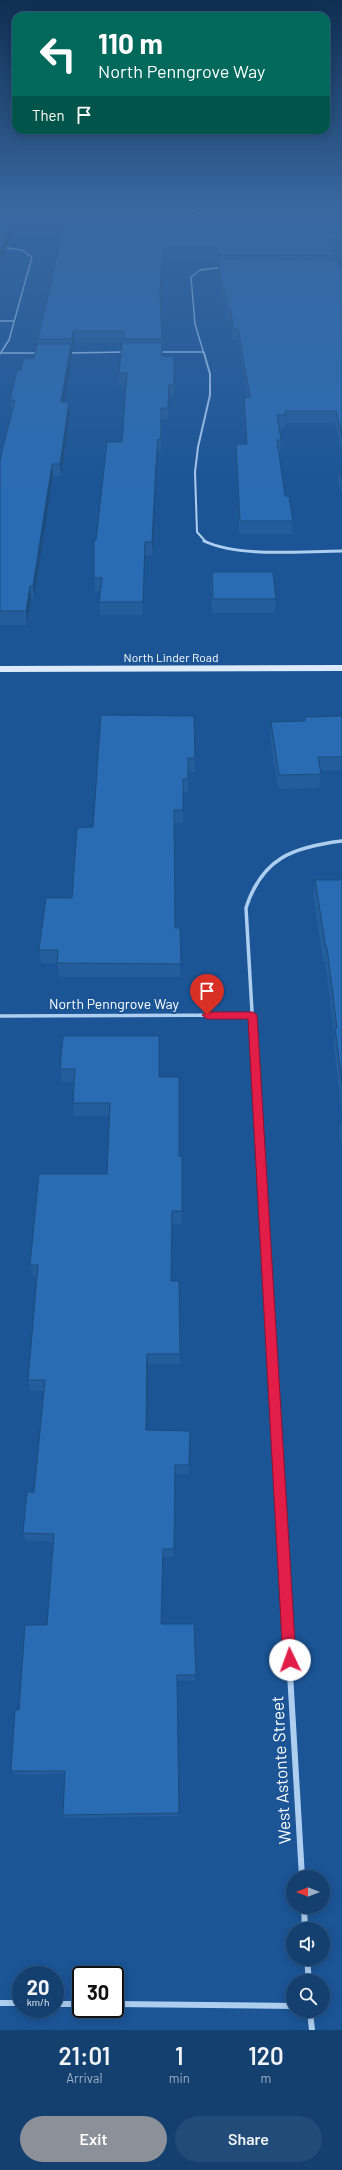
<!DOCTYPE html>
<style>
:root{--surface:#144070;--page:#214b78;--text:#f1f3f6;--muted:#9dafc3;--line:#335983;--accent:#8c9099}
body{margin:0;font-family:Barlow,sans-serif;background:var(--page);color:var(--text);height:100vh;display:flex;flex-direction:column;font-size:15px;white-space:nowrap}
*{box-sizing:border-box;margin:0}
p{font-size:13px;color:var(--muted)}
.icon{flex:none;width:22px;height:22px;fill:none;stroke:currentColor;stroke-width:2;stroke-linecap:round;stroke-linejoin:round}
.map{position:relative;height:2030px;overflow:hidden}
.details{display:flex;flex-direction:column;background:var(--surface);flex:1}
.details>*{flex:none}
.top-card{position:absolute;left:12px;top:12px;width:318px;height:122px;border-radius:12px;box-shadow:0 2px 10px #0003,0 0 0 1px var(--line);background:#00695c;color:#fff;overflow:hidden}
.needle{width:26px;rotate:270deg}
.fabs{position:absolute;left:286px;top:1870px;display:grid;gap:8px}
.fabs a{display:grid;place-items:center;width:44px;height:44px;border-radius:50%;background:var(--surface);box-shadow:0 2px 10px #0003,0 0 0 1px var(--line);font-size:20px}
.speed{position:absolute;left:12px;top:1966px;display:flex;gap:8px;font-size:20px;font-weight:700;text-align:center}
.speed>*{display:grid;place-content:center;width:52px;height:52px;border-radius:50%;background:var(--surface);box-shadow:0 2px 10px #0003,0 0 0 1px var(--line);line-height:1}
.speed small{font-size:10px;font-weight:400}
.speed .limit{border:2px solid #111;border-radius:6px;background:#fff;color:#111}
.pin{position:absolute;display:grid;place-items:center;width:34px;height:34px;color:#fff;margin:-41px -17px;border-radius:50% 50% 50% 0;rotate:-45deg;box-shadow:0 0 4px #0007}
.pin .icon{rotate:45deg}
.me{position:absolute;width:44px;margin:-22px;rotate:357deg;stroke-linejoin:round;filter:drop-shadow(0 0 3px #0008)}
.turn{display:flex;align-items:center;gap:14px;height:84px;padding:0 20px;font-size:18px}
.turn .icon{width:52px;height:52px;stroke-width:2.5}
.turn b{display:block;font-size:28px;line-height:34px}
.then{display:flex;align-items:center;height:38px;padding:0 20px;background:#0003;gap:8px;font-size:15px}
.eta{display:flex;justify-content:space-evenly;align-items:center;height:68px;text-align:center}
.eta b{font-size:24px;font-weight:600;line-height:28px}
.primary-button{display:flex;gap:8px;margin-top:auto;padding:8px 20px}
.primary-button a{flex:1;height:46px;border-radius:24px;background:var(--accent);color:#fff;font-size:16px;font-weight:600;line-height:46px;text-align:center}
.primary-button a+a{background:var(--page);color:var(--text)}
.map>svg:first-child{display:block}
</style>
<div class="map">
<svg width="342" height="2030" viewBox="0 0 342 2030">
<rect width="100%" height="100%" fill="#1b5596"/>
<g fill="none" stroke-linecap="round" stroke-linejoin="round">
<path stroke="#aecef0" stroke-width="1.5" d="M 191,209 L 199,214 L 213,215
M 0,247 L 22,250 L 32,257 L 9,340 L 0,354
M 0,321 L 13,321
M 159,352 L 204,352
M 2,353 L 40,353
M 67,353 L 126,352
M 204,354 L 195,324 L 191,277 L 200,270 L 224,267"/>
<path stroke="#aecef0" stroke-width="2" d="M 204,353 L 210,374 L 210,395 L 198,447 L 195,472 L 197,532 L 206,542"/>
<path stroke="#aecef0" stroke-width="3" d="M 204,541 C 240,558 302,551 342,551"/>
<path stroke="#aecef0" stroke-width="3.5" d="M 0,1016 L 253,1015
M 257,1098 L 246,908 C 262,858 293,847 342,841"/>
<path stroke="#aecef0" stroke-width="5" d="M 257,1097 L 280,1504"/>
<path stroke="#aecef0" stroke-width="6" d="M 280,1503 L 302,1877
M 304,1907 L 305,1929
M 307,1959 L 309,1981
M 0,2003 L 21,2003
M 55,2004 L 81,2004
M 115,2004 L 293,2006
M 310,2011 L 312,2030"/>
<path stroke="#dcebfb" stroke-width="6" d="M 0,669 L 342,668"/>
</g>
<path fill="#245d9b" d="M 0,209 L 163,214 L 217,215 L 216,209 L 342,209 L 342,252 L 333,249 L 335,255 L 335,260 L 342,275 L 342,453 L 335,423 L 285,423 L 285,428 L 279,428 L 281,440 L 280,452 L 278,452 L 285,496 L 293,521 L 292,534 L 239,534 L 236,457 L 236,444 L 246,444 L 244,409 L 244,397 L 247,397 L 238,340 L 232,340 L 231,321 L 227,321 L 225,302 L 223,302 L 218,270 L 218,265 L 217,265 L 216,258 L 163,258 L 160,298 L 162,339 L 162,356 L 174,357 L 174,397 L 169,397 L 168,420 L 161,419 L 161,451 L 158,451 L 156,477 L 153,555 L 145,555 L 143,615 L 100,615 L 99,602 L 101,591 L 95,591 L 94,578 L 96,540 L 122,442 L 126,385 L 119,385 L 119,373 L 123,342 L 74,342 L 72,350 L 71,350 L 72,355 L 64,402 L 70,414 L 61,476 L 53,476 L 34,599 L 31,599 L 27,625 L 0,625 L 0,462 L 12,412 L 10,400 L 21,370 L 34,358 L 38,344 L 38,339 L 61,239 L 10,239 L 7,246 L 6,246 L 6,250 L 0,268 Z
M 340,469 L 342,469 L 342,496 L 338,481 Z
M 212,572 L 276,599 L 275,613 L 212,613 L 211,585 Z
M 101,715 L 195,758 L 195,772 L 188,772 L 188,792 L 183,792 L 183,823 L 174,823 L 175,928 L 180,928 L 180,977 L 59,977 L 57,963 L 41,963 L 39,950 L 72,898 L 93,827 Z
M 342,716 L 342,770 L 320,771 L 321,774 L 319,788 L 278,789 L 270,736 L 271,722 L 304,721 L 305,717 Z
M 315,880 L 342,880 L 342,1117 L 333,1042 L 334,1034 L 325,961 L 323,961 L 313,894 Z
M 63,1036 L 159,1077 L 179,1156 L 182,1156 L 182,1224 L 172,1224 L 171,1281 L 180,1354 L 180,1364 L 148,1364 L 147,1430 L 190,1431 L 189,1474 L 175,1474 L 174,1557 L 163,1557 L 161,1624 L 196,1675 L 195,1680 L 177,1681 L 179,1816 L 65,1818 L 63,1815 L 65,1774 L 15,1775 L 11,1771 L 19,1710 L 47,1625 L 53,1542 L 26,1541 L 23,1533 L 34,1492 L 44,1391 L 30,1391 L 28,1380 L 37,1277 L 33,1277 L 30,1265 L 107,1174 L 110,1116 L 74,1116 L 73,1103 L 74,1082 L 62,1082 L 60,1069 Z
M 342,1118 L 342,1150 L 339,1131 Z"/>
<path fill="#1d4c7e" d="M 9,229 L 10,239 L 7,246 L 6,236 Z
M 5,240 L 6,250 L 0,268 L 0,255 Z
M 163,248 L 163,258 L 160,303 L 160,292 Z
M 73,331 L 74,342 L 72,350 L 72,339 Z
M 71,344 L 72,355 L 62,414 L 61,402 Z
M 69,402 L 70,414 L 61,476 L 60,464 Z
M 158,439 L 158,451 L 156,477 L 153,555 L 152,542 L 156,464 Z
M 52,464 L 53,476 L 34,599 L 33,586 Z
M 145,542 L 145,555 L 143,615 L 143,602 Z
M 30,586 L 31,599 L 27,625 L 26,611 Z
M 147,1354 L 148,1364 L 147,1440 L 146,1430 Z
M 163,1549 L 163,1557 L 161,1631 L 161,1624 Z"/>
<path fill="#2a6cb4" stroke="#1d4c7e" d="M 0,209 L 163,209 L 163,214 L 217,215 L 217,209 L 236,209 L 245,210 L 342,209 L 342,242 L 329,238 L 335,255 L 218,255 L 217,248 L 163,248 L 160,292 L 162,339 L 123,339 L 124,331 L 73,331 L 72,339 L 38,339 L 63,229 L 9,229 L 6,236 L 0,236 Z
M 0,239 L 5,240 L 0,255 Z
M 218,259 L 337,260 L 342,275 L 342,435 L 336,411 L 285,411 L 286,415 L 277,415 L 281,440 L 277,440 L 285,496 L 289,496 L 293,521 L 240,521 L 236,444 L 247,444 L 244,397 L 250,397 L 238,329 L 233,329 L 231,310 L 228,310 L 225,291 L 223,291 Z
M 122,343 L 162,343 L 162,356 L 174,357 L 174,385 L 169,385 L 168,408 L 161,408 L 161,439 L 158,439 L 156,464 L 152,542 L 145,542 L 143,602 L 99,602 L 102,578 L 94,578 L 94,540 L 96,540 L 107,442 L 122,442 L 127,373 L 119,373 Z
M 37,344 L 71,344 L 61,402 L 69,402 L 60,464 L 52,464 L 33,586 L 30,586 L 26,611 L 0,611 L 0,462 L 3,447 L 15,400 L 10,400 L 17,370 L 21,370 L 24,358 L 34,358 Z
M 340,469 L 342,469 L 342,478 Z
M 212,572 L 273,572 L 276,599 L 213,599 Z
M 101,715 L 194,716 L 195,758 L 188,758 L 188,779 L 183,779 L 183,810 L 174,810 L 175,928 L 180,928 L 181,964 L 57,963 L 58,950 L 39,950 L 46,898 L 72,898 L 77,828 L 93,827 Z
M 342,716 L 342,757 L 318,757 L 321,774 L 279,775 L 271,722 L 305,721 L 305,717 Z
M 315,880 L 342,880 L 342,1083 L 335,1028 L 337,1028 L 327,948 L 326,948 Z
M 63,1036 L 159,1036 L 159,1077 L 179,1077 L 179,1156 L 182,1156 L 182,1211 L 172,1211 L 171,1281 L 179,1281 L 180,1354 L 147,1354 L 146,1430 L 190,1431 L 189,1465 L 175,1465 L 174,1549 L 163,1549 L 161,1624 L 194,1624 L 196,1675 L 177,1675 L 179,1813 L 63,1815 L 65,1771 L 11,1771 L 15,1710 L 19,1710 L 25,1625 L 47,1625 L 54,1534 L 23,1533 L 27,1492 L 34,1492 L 45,1380 L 28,1380 L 38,1265 L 30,1265 L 39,1174 L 107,1174 L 110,1103 L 73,1103 L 75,1069 L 60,1069 Z"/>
<linearGradient id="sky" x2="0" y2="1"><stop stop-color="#0f2f52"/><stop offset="0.42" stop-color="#3968a0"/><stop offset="1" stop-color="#3968a0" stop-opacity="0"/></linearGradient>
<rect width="342" height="493" fill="url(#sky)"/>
<path fill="#e11d48" stroke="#92132f" d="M 207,1012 L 253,1012 L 257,1015 L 296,1660 L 294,1665 L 290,1667 L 285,1665 L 283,1660 L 248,1019 L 207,1019 L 202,1015 Z"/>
<g text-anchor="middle" stroke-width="4" stroke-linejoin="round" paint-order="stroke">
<g font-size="12" fill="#fff" stroke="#1b5596">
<text x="171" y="662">North Linder Road</text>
</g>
<g font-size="14" fill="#fff" stroke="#1b5596">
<text x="114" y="1009">North Penngrove Way</text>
</g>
<g font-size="17" fill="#fff" stroke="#1b5596">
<text transform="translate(281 1770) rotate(-93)" y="6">West Astonte Street</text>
</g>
</g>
</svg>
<div class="fabs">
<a><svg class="needle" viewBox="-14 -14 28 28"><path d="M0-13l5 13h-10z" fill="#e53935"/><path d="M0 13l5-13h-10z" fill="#9dafc3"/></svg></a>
<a><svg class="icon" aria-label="sound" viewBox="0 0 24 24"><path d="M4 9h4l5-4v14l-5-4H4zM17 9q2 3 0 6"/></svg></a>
<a><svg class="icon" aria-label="search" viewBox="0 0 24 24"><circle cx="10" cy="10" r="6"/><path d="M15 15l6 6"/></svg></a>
</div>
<div class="speed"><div>20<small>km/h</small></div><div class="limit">30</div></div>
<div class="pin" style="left:207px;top:1015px;background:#d93025"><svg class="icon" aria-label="arrive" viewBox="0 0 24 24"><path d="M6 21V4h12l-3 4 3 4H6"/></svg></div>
<svg class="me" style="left:290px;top:1660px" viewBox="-20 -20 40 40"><circle r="19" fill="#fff"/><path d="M0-13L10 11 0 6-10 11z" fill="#e11d48"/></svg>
<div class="top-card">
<div class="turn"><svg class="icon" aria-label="left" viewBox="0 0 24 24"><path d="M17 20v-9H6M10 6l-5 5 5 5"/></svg><div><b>110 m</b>North Penngrove Way</div></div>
<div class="then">Then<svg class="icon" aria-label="arrive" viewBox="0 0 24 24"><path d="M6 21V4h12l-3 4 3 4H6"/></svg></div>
</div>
</div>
<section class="details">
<div class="eta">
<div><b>21:01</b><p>Arrival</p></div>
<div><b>1</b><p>min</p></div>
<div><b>120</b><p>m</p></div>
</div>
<div class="primary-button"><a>Exit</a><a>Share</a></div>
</section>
